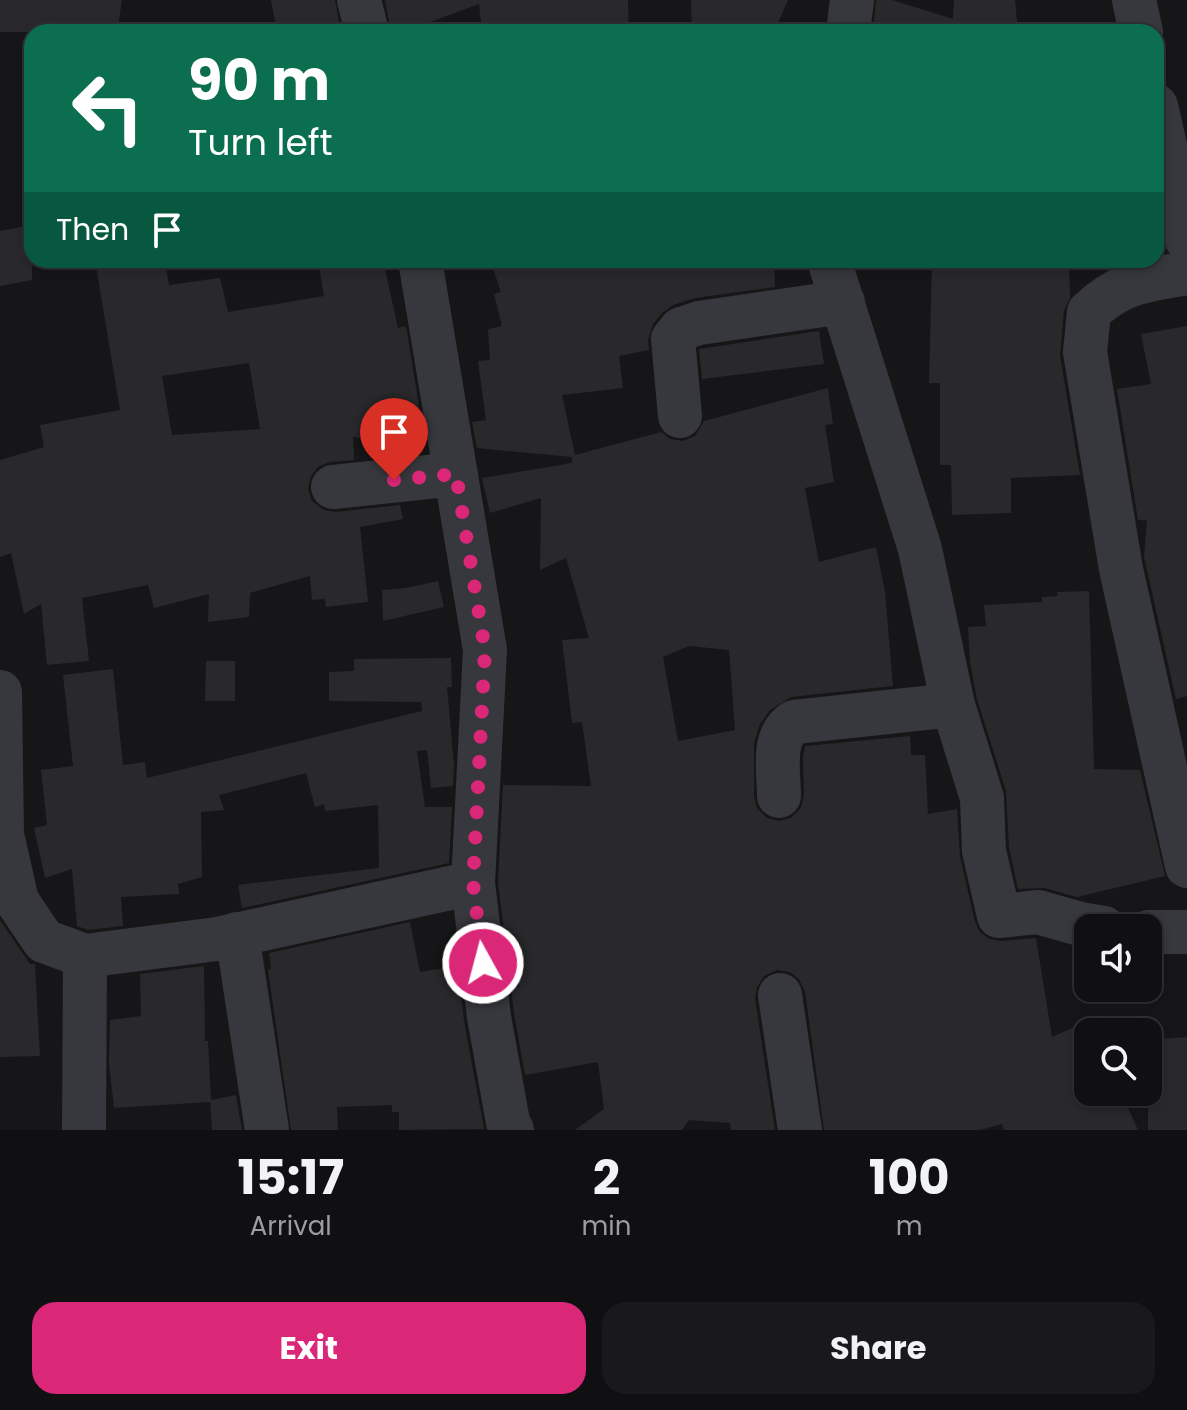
<!DOCTYPE html>
<style>
:root{--surface:#101012;--page:#19191b;--text:#f1f3f6;--muted:#9c9d9f;--line:#303032;--accent:#db2777}
body{margin:0;font-family:Poppins,sans-serif;background:var(--page);color:var(--text);height:100vh;display:flex;flex-direction:column;font-size:30px;white-space:nowrap}
*{box-sizing:border-box;margin:0}
p{font-size:26px;color:var(--muted)}
.icon{flex:none;width:44px;height:44px;fill:none;stroke:currentColor;stroke-width:2;stroke-linecap:round;stroke-linejoin:round}
.map{position:relative;height:1130px;overflow:hidden}
.sheet{display:flex;flex-direction:column;background:var(--surface);flex:1}
.sheet>*{flex:none}
.banner{position:absolute;left:24px;top:24px;width:1140px;height:244px;border-radius:24px;box-shadow:0 4px 12px #0003,0 0 0 2px var(--line);background:#0b6e4f;color:#fff;overflow:hidden}
.tools{position:absolute;left:1074px;top:914px;display:grid;gap:16px}
.tools a{display:grid;place-items:center;width:88px;height:88px;border-radius:16px;background:var(--surface);box-shadow:0 4px 12px #0003,0 0 0 2px var(--line);font-size:40px}
.pin{position:absolute;display:grid;place-items:center;width:68px;height:68px;color:#fff;margin:-82px -34px;border-radius:50% 50% 50% 0;rotate:-45deg;box-shadow:0 0 8px #0007}
.pin .icon{rotate:45deg}
.me{position:absolute;width:88px;margin:-44px;rotate:353deg;stroke-linejoin:round;filter:drop-shadow(0 0 6px #0008)}
.turn{display:flex;align-items:center;gap:28px;height:168px;padding:0 32px;font-size:36px}
.turn .icon{width:104px;height:104px;stroke-width:2.5}
.turn b{display:block;font-size:56px;line-height:68px}
.then{display:flex;align-items:center;height:76px;padding:0 32px;background:#0003;gap:16px;font-size:30px}
.eta{display:flex;justify-content:space-evenly;align-items:center;height:136px;text-align:center}
.eta b{font-size:48px;font-weight:700;line-height:56px}
.cta{display:flex;gap:16px;margin-top:auto;padding:16px 32px}
.cta a{flex:1;height:92px;border-radius:24px;background:var(--accent);color:#fff;font-size:32px;font-weight:700;line-height:92px;text-align:center}
.cta a+a{background:var(--page);color:var(--text)}
.map>svg:first-child{display:block}
</style>
<div class="map">
<svg width="1187" height="1130" viewBox="0 0 1187 1130">
<rect width="100%" height="100%" fill="#161618"/>
<path fill="#29292c" fill-rule="evenodd" d="M 0,0 L 122,0 L 117,32 L 0,32 Z
M 271,0 L 335,0 L 341,32 L 277,32 Z
M 385,0 L 628,0 L 629,32 L 482,32 L 479,4 L 403,32 L 391,32 Z
M 691,0 L 788,0 L 774,32 L 692,32 Z
M 876,0 L 892,0 L 953,19 L 954,0 L 1015,0 L 1018,32 L 873,32 Z
M 32,225 L 32,280 L 0,286 L 0,231 Z
M 95,260 L 165,260 L 169,285 L 220,278 L 228,312 L 324,296 L 318,260 L 383,260 L 398,328 L 405,326 L 407,331 L 421,419 L 393,422 L 366,432 L 366,439 L 353,437 L 354,460 L 330,462 L 319,466 L 311,476 L 308,489 L 312,501 L 324,510 L 336,512 L 400,505 L 403,519 L 360,527 L 368,602 L 326,607 L 325,599 L 312,600 L 310,576 L 250,593 L 249,617 L 208,622 L 209,594 L 154,608 L 148,585 L 82,598 L 89,661 L 47,665 L 41,604 L 24,614 L 11,553 L 0,557 L 0,460 L 44,447 L 40,425 L 120,410 ZM 249,363 L 260,429 L 172,435 L 162,376 Z
M 490,260 L 774,260 L 775,287 L 695,298 L 673,305 L 662,313 L 653,324 L 648,340 L 649,350 L 619,356 L 623,388 L 562,395 L 575,455 L 661,432 L 670,439 L 683,441 L 695,436 L 704,421 L 828,388 L 833,424 L 825,425 L 834,482 L 805,488 L 819,562 L 876,547 L 885,592 L 893,686 L 791,697 L 770,710 L 760,724 L 754,742 L 754,797 L 757,808 L 767,818 L 779,821 L 791,818 L 801,808 L 804,795 L 803,757 L 805,746 L 910,736 L 911,755 L 925,755 L 928,814 L 957,809 L 960,856 L 975,922 L 980,932 L 989,939 L 1001,941 L 1036,938 L 1052,1037 L 1088,1021 L 1088,1092 L 1121,1092 L 1138,1130 L 1004,1130 L 1002,1124 L 980,1130 L 824,1130 L 805,991 L 799,979 L 790,972 L 777,970 L 764,976 L 757,987 L 755,998 L 775,1130 L 731,1130 L 730,1123 L 689,1120 L 682,1130 L 575,1130 L 604,1109 L 598,1062 L 525,1075 L 514,1013 L 498,882 L 503,785 L 591,786 L 582,722 L 572,723 L 562,640 L 589,638 L 566,558 L 540,570 L 541,498 L 490,513 L 482,478 L 572,463 L 572,457 L 477,448 L 472,422 L 486,420 L 478,361 L 490,360 L 488,329 L 502,326 L 494,294 L 501,292 ZM 689,646 L 729,650 L 735,730 L 678,741 L 663,657 Z
M 932,260 L 1069,260 L 1070,298 L 1064,310 L 1060,356 L 1080,475 L 1011,478 L 1011,513 L 952,515 L 951,465 L 940,465 L 940,383 L 929,383 Z
M 1187,326 L 1187,696 L 1176,699 L 1144,557 L 1147,520 L 1138,520 L 1117,389 L 1151,384 L 1141,334 Z
M 819,331 L 824,364 L 702,379 L 699,349 Z
M 423,430 L 425,444 L 410,443 L 409,432 Z
M 438,581 L 444,607 L 383,621 L 382,590 L 406,588 Z
M 1089,591 L 1094,769 L 1140,770 L 1165,876 L 1077,897 L 1044,888 L 1018,889 L 1009,848 L 1006,791 L 977,699 L 970,662 L 968,627 L 986,626 L 984,605 L 1042,602 L 1042,597 L 1058,596 L 1057,592 Z
M 451,658 L 452,687 L 447,687 L 454,765 L 453,786 L 431,788 L 427,750 L 417,751 L 425,807 L 452,807 L 449,863 L 242,908 L 238,885 L 379,868 L 378,805 L 325,811 L 324,804 L 315,807 L 306,773 L 219,795 L 224,810 L 201,812 L 202,877 L 178,884 L 179,894 L 121,897 L 123,926 L 88,930 L 77,926 L 72,869 L 45,878 L 34,828 L 47,825 L 41,770 L 73,766 L 63,675 L 113,669 L 123,765 L 145,762 L 147,778 L 422,711 L 421,702 L 329,701 L 329,672 L 354,671 L 354,659 Z
M 206,661 L 235,661 L 235,701 L 205,701 Z
M 0,920 L 30,964 L 35,964 L 40,1056 L 0,1057 Z
M 410,922 L 420,972 L 458,966 L 464,1021 L 484,1129 L 399,1130 L 399,1112 L 392,1112 L 392,1105 L 337,1107 L 338,1130 L 291,1130 L 268,970 L 271,969 L 269,953 Z
M 204,966 L 205,1041 L 208,1041 L 211,1100 L 236,1095 L 242,1130 L 212,1130 L 210,1102 L 114,1108 L 109,1063 L 110,1020 L 141,1016 L 140,974 Z
M 1187,1037 L 1187,1130 L 1148,1130 L 1148,1040 Z"/>
<g fill="none" stroke-linecap="round" stroke-linejoin="round">
<path stroke="#37383d" stroke-width="44" d="M 359,0 L 367,32
M 1134,0 L 1141,32
M 848,32 L 852,0
M 1156,106 L 1187,240
M 420,260 L 485,650 L 473,883 L 489,1017 L 508,1122 L 512,1130
M 829,260 L 920,549 L 953,705 L 982,798 L 984,851 L 999,916 L 1038,912 L 1080,924 L 1104,928
M 1187,273 C 1145,281 1122,281 1089,312 L 1085,352 L 1121,569 L 1187,866
M 680,416 L 673,339 L 681,329 L 699,323 L 843,302
M 333,487 L 456,474
M 0,692 L 2,834 L 17,901 L 44,941 L 85,956 L 217,939 L 473,883
M 779,796 C 779,772 771,737 794,722 L 953,705
M 1148,932 L 1187,932
M 237,934 L 267,1130
M 780,995 L 800,1130
M 84,1130 L 85,956"/>
</g>
<g fill="none" stroke-linecap="round" stroke-linejoin="round">
<path stroke="#db2777" stroke-width="14" stroke-dasharray="0 25.2" d="M 394,480 L 456,474 L 485,650 L 473,883 L 483,963"/>
</g>
</svg>
<div class="tools">
<a><svg class="icon" aria-label="sound" viewBox="0 0 24 24"><path d="M4 9h4l5-4v14l-5-4H4zM17 9q2 3 0 6"/></svg></a>
<a><svg class="icon" aria-label="search" viewBox="0 0 24 24"><circle cx="10" cy="10" r="6"/><path d="M15 15l6 6"/></svg></a>
</div>
<div class="pin" style="left:394px;top:480px;background:#d93025"><svg class="icon" aria-label="arrive" viewBox="0 0 24 24"><path d="M6 21V4h12l-3 4 3 4H6"/></svg></div>
<svg class="me" style="left:483px;top:963px" viewBox="-20 -20 40 40"><circle r="17" fill="#db2777" stroke="#fff" stroke-width="3"/><path d="M0-11L8 9 0 5-8 9z" fill="#fff"/></svg>
<div class="banner">
<div class="turn"><svg class="icon" aria-label="left" viewBox="0 0 24 24"><path d="M17 20v-9H6M10 6l-5 5 5 5"/></svg><div><b>90 m</b>Turn left</div></div>
<div class="then">Then<svg class="icon" aria-label="arrive" viewBox="0 0 24 24"><path d="M6 21V4h12l-3 4 3 4H6"/></svg></div>
</div>
</div>
<section class="sheet">
<div class="eta">
<div><b>15:17</b><p>Arrival</p></div>
<div><b>2</b><p>min</p></div>
<div><b>100</b><p>m</p></div>
</div>
<div class="cta"><a>Exit</a><a>Share</a></div>
</section>
